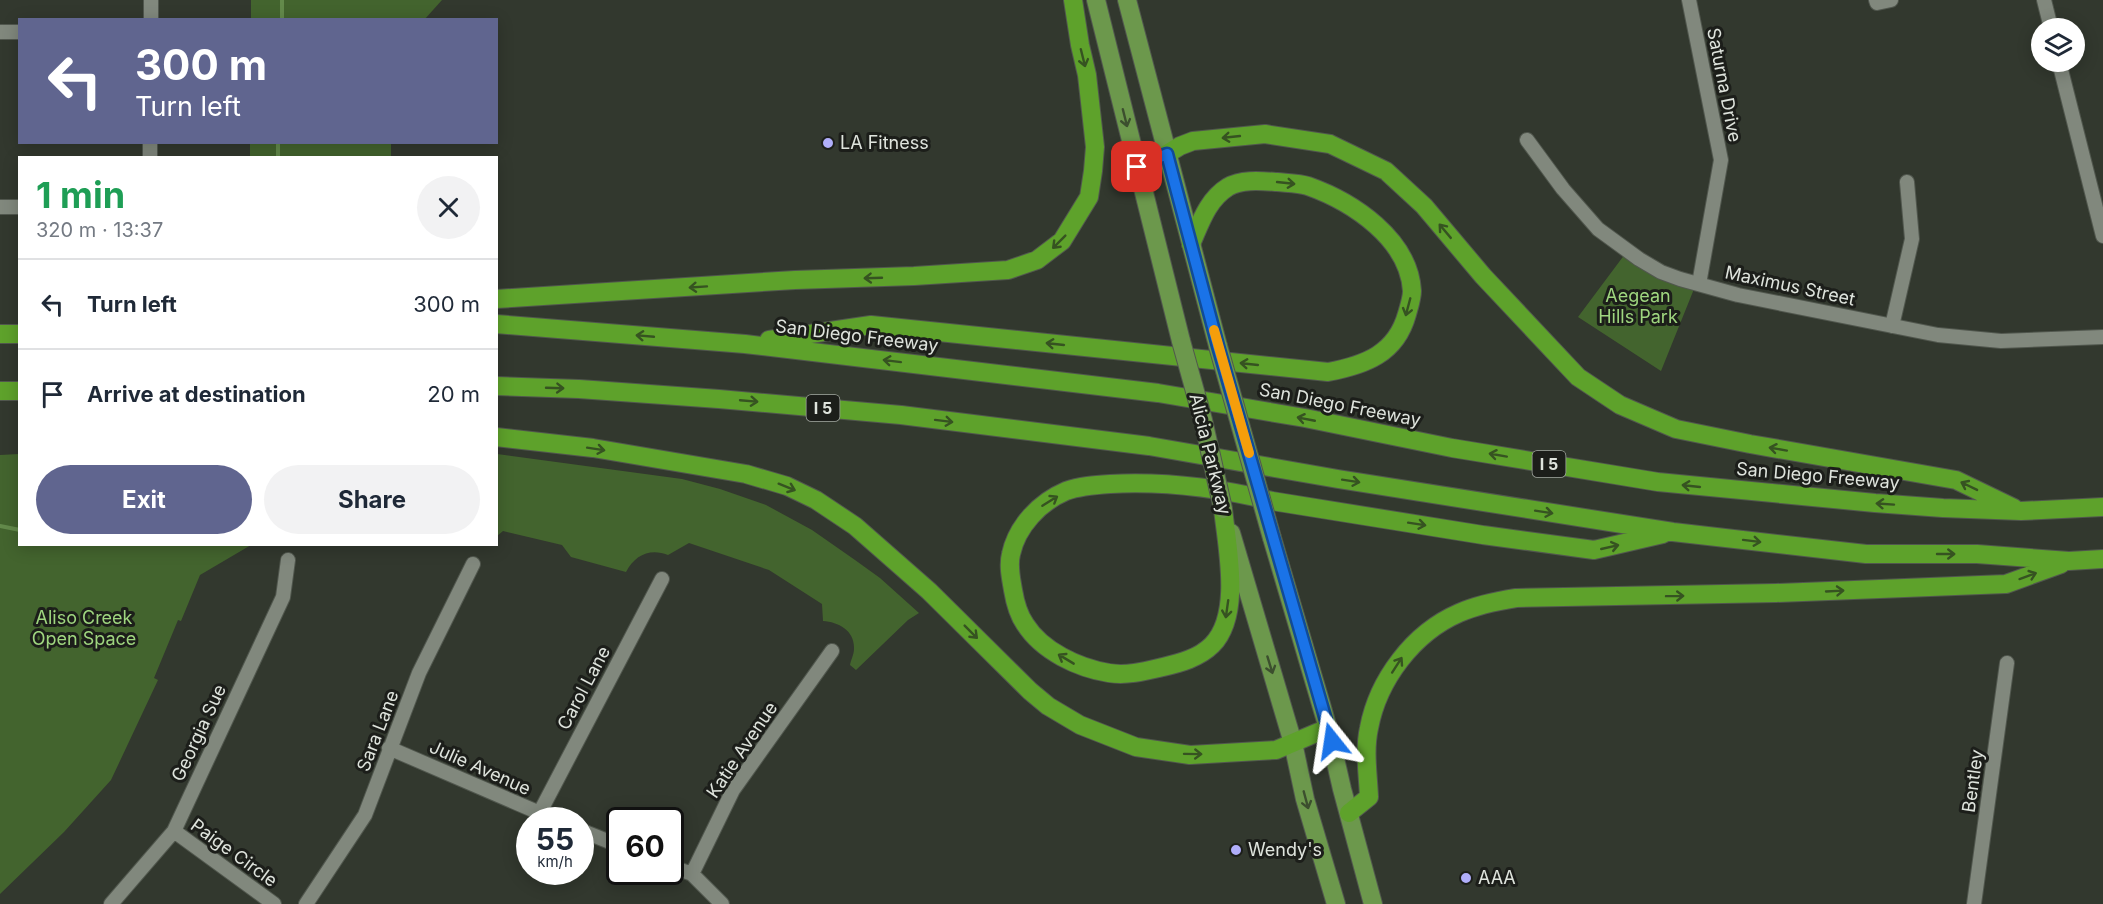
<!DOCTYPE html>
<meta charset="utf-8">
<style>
:root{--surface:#fff;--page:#f2f2f3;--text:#1f2937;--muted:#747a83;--line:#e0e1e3;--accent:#60658f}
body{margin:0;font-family:Inter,sans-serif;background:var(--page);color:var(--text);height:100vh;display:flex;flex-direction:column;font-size:22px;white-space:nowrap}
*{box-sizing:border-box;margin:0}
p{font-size:20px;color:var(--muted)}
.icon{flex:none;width:33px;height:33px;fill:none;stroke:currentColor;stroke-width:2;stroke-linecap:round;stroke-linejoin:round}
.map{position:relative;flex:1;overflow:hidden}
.sheet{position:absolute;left:18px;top:156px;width:480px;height:390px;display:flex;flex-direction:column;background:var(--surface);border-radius:0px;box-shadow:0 3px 15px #0003}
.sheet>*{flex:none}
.hud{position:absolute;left:18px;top:18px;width:480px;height:126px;border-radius:0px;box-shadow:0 3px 15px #0003;background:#60658f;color:#fff;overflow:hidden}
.buttons{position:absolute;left:2031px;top:18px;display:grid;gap:12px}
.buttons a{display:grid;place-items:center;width:54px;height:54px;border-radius:50%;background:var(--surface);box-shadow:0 3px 15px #0003;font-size:30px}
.speed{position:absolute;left:516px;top:807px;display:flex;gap:12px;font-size:30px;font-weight:700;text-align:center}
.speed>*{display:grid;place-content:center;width:78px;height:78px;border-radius:50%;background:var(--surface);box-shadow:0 3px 15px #0003;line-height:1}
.speed small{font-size:15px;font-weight:400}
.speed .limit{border:3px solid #111;border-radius:9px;background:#fff;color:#111}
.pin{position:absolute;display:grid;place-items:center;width:51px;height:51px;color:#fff;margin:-26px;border-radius:12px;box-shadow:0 3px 9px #0006}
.me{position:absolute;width:66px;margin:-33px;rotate:345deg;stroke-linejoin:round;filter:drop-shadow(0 0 4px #0008)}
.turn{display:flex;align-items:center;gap:21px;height:126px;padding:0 18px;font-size:27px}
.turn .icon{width:78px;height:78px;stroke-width:2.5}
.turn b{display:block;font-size:42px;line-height:51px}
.round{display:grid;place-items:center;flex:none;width:63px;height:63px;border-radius:32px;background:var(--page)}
.overview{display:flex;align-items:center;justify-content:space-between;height:102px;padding:0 18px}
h1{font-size:36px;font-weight:700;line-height:45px;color:#1e9e55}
.primary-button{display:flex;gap:12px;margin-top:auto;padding:12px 18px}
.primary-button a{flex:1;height:69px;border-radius:36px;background:var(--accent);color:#fff;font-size:24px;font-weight:700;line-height:69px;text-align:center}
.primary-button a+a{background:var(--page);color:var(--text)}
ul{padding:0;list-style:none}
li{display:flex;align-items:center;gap:18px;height:90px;padding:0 18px;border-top:2px solid var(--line)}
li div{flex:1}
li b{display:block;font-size:22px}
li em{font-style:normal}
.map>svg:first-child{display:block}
</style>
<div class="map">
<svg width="2103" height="904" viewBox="0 0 2103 904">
<rect width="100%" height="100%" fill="#32382e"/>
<path fill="#43642e" d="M 251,0 L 442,0 L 424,20 L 251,19 Z
M 250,143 L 391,143 L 391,157 L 250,157 Z
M 1625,254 L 1694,289 L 1661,371 L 1578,317 Z
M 19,454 L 20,544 L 251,545 L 200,575 L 181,621 L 178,620 L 154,678 L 158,680 L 111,780 L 64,832 L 0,894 L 0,455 Z
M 497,454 L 682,479 L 720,489 L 766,505 L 812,530 L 855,560 L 880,578 L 919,613 L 908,620 L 856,670 L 850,665 C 851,660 854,654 854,649 C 855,631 839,622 823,621 L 822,604 L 769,570 L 689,543 L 668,555 C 650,548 635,555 626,572 L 571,557 L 562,545 L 503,531 L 497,536 Z"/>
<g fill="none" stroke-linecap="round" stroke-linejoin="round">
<path stroke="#638a4b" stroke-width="4" d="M 282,20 L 282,0
M 278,158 L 278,142
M 0,526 L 20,530"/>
<g stroke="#51574e" stroke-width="16">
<path id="minor" d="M 1689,0 L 1721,160 L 1699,284
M 1876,0 L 1877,3 L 1891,0
M 2044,0 L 2051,28
M 151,20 L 151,0
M 0,32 L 20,32
M 2059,62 L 2103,236
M 1527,140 L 1563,189 L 1598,229 L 1639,259 L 1661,272 L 1680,279 L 1738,295 L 1938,335 L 2001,341 L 2103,337
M 150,158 L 150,142
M 0,207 L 20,207
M 1892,326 L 1912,239 L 1907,182
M 389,748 L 556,820
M 539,814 L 662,579
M 580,830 L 620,846
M 174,831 L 274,904
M 670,866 L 692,874 L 722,904
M 692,874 L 733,790 L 832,651
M 111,904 L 174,831 L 283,597 L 288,560
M 306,904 L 365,815 L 419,673 L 473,564
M 1974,904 L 2007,663"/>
</g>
<g stroke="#51574e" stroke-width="20">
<path id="primary" d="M 1096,0 L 1181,341
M 1127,0 L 1218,346
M 1231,533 L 1293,743 L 1305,799 L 1336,904
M 1272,538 L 1328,728 L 1342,789 L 1373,904"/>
</g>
<g stroke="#51574e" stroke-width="20">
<path id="motorway" d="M 1167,154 L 1180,146 L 1193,141 L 1265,134 L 1330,144 L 1386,171 L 1424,206 L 1483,276 L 1578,377 L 1620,405 L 1676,429 L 1750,444 L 1956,480 L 2014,508
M 496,299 L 795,280 L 914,276 L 1008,270 L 1037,260 L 1062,241 L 1089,197 L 1093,171 L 1095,147 L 1087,75 L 1080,45 L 1073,0
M 496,324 L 745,344 L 1158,393 L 1305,418 L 1452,448 L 1658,482 L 1875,503 L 1943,508 L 2021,511 L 2103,507
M 0,334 L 20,334
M 769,340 L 871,325 L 1328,372 C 1365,365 1396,354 1407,314 C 1409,307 1412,298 1412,291 C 1409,239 1353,202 1308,186 C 1299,183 1287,183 1277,182 C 1261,181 1242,179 1228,187 C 1207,200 1200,224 1191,244
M 496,386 L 579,389 L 719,399 L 901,415 L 1149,446 L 1338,479 L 1673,532 L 1866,554 L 1977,554 L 2069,561 L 2103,559
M 0,391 L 20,391
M 496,437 L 593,448 L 746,474 L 787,486 L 816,500 L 855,526 L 929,591 L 1030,691 L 1048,706 L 1080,725 L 1136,747 L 1190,755 L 1276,750 L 1328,728
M 1223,509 C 1227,547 1242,615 1212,645 C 1199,658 1180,663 1163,667 C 1146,671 1127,676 1109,673 C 1078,668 1042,651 1025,624 C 1018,614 1015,602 1013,590 C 1011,578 1008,566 1011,554 C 1017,526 1040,502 1066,491 C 1080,486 1095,485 1110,484 C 1165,481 1219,488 1272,501 L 1483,535 L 1594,550 L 1663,534
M 1349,813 L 1369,797 C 1368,774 1364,751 1369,728 C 1378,680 1413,633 1459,613 C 1477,605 1497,601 1516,598 L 1776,593 L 2006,584 L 2061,564"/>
</g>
<use href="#minor" stroke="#81887d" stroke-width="14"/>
<use href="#primary" stroke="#6c984c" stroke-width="18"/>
<use href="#motorway" stroke="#5ea22b" stroke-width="18"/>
<g stroke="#51574e" stroke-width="20" stroke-linecap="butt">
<path id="primary-bridge" d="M 1181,341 L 1203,420 L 1223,509
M 1218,346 L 1272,538"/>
</g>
<use href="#primary-bridge" stroke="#6c984c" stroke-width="18"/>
</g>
<defs><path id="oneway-shaft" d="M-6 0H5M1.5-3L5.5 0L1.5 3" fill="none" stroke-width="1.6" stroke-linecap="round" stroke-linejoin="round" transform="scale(1.5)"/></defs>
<g stroke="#365321">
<use href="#oneway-shaft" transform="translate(1083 58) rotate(76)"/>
<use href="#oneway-shaft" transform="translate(1231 137) rotate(174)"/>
<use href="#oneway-shaft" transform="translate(1286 183) rotate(6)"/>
<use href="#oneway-shaft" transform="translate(1445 231) rotate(-130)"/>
<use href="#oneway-shaft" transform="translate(1059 242) rotate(135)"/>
<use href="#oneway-shaft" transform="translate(873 278) rotate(178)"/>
<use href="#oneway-shaft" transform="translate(698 287) rotate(176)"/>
<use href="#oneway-shaft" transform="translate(1408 307) rotate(105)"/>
<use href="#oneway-shaft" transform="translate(645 336) rotate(-175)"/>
<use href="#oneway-shaft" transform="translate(1055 344) rotate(-174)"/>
<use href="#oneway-shaft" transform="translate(892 361) rotate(-173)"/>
<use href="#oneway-shaft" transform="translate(1249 364) rotate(-174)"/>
<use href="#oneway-shaft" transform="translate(555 388) rotate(2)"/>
<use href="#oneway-shaft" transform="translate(749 401) rotate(5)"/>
<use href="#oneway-shaft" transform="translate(1306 419) rotate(-169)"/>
<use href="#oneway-shaft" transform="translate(944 421) rotate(7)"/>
<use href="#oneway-shaft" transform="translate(596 449) rotate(9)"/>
<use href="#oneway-shaft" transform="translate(1778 449) rotate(-170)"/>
<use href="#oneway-shaft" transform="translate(1498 455) rotate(-170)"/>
<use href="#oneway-shaft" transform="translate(1351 481) rotate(9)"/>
<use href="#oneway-shaft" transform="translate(1691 486) rotate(-174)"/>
<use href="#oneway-shaft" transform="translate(1969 486) rotate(-154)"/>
<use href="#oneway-shaft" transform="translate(787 487) rotate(22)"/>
<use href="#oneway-shaft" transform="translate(1050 501) rotate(-32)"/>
<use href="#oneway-shaft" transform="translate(1885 504) rotate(-176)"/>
<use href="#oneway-shaft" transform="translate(1544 512) rotate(9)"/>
<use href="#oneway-shaft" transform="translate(1417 524) rotate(9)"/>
<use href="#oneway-shaft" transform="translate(1752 541) rotate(7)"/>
<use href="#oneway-shaft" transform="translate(1610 547) rotate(-13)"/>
<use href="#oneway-shaft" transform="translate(1946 554)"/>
<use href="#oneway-shaft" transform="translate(2028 576) rotate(-20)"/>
<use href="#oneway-shaft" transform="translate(1835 591) rotate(-3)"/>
<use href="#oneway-shaft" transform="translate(1675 596) rotate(-1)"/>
<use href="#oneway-shaft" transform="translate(1227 609) rotate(98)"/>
<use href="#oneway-shaft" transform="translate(971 632) rotate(45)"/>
<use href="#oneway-shaft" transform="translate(1066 659) rotate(-149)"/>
<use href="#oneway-shaft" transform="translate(1397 665) rotate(-57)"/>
<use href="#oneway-shaft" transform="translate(1193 754) rotate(1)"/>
</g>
<g stroke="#3c4f2e">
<use href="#oneway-shaft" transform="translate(1125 118) rotate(76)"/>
<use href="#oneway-shaft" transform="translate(1270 665) rotate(73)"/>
<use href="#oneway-shaft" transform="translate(1306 800) rotate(75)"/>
</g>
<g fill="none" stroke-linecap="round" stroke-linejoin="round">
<g stroke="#114b97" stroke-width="15">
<path id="route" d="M 1137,167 L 1167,154 L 1218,346 L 1332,741"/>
</g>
<use href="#route" stroke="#1a73e8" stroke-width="10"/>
<path stroke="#f59e0b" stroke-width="10" d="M 1214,330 L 1249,453"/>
</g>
<g fill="#b0aefa" stroke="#1c1e1a" stroke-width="2">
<circle cx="828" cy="143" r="6"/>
<circle cx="1236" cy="850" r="6"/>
<circle cx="1466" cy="878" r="6"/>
</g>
<g text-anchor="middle" stroke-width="6" stroke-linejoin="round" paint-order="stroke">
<g fill="#1c1e1a" stroke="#a4a9a2" stroke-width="1.5">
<rect x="806.5" y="395" width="33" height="26" rx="4.5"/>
<rect x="1532.5" y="451" width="33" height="26" rx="4.5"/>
</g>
<g font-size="16" font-weight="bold" fill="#dfe4dd">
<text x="823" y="414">I 5</text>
<text x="1549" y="470">I 5</text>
</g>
<g font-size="18" fill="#dfe4dd" stroke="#1c1e1a">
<text transform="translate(1724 85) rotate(79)" y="6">Saturna Drive</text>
<text transform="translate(1790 286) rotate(12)" y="6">Maximus Street</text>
<text transform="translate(857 336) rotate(7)" y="6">San Diego Freeway</text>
<text transform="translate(1340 405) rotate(11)" y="6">San Diego Freeway</text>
<text transform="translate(1210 454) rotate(76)" y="6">Alicia Parkway</text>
<text transform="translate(1818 476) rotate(5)" y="6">San Diego Freeway</text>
<text transform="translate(584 688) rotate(-62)" y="6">Carol Lane</text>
<text transform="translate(378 731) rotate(-69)" y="6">Sara Lane</text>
<text transform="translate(199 733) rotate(-65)" y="6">Georgia Sue</text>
<text transform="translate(742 750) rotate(-56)" y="6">Katie Avenue</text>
<text transform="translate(480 768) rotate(24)" y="6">Julie Avenue</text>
<text transform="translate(1973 781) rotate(-82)" y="6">Bentley</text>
<text transform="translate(234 853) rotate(36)" y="6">Paige Circle</text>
</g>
<g font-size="18" fill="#dfe4dd" stroke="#1c1e1a" text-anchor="start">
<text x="840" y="149">LA Fitness</text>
<text x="1248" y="856">Wendy's</text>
<text x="1478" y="884">AAA</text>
</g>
<g font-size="18" fill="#9fd67f" stroke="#1c1e1a">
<text x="1638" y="302">Aegean<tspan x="1638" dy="21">Hills Park</tspan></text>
<text x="84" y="624">Aliso Creek<tspan x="84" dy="21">Open Space</tspan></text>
</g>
</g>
</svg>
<div class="buttons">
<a><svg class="icon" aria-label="layers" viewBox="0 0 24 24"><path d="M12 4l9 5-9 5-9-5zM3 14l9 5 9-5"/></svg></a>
</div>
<div class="speed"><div>55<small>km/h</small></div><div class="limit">60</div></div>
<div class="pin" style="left:1137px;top:167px;background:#d93025"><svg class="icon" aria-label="arrive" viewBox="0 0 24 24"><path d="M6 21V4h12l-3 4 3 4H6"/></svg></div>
<svg class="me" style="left:1332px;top:741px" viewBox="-20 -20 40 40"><path d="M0-17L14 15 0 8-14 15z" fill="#1a73e8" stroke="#fff" stroke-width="4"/></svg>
<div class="hud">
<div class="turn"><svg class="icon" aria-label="left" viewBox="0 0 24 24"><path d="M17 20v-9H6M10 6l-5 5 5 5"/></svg><div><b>300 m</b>Turn left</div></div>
</div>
<section class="sheet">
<div class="overview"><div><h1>1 min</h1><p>320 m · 13:37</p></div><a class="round"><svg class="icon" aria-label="close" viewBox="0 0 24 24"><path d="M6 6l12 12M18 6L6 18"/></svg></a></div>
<ul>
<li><svg class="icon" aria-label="left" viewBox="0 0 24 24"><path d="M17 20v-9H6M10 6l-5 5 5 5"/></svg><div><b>Turn left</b></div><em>300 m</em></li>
<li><svg class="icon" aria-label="arrive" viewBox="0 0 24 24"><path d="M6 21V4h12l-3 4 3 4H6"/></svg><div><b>Arrive at destination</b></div><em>20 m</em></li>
</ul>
<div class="primary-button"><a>Exit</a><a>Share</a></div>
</section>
</div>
